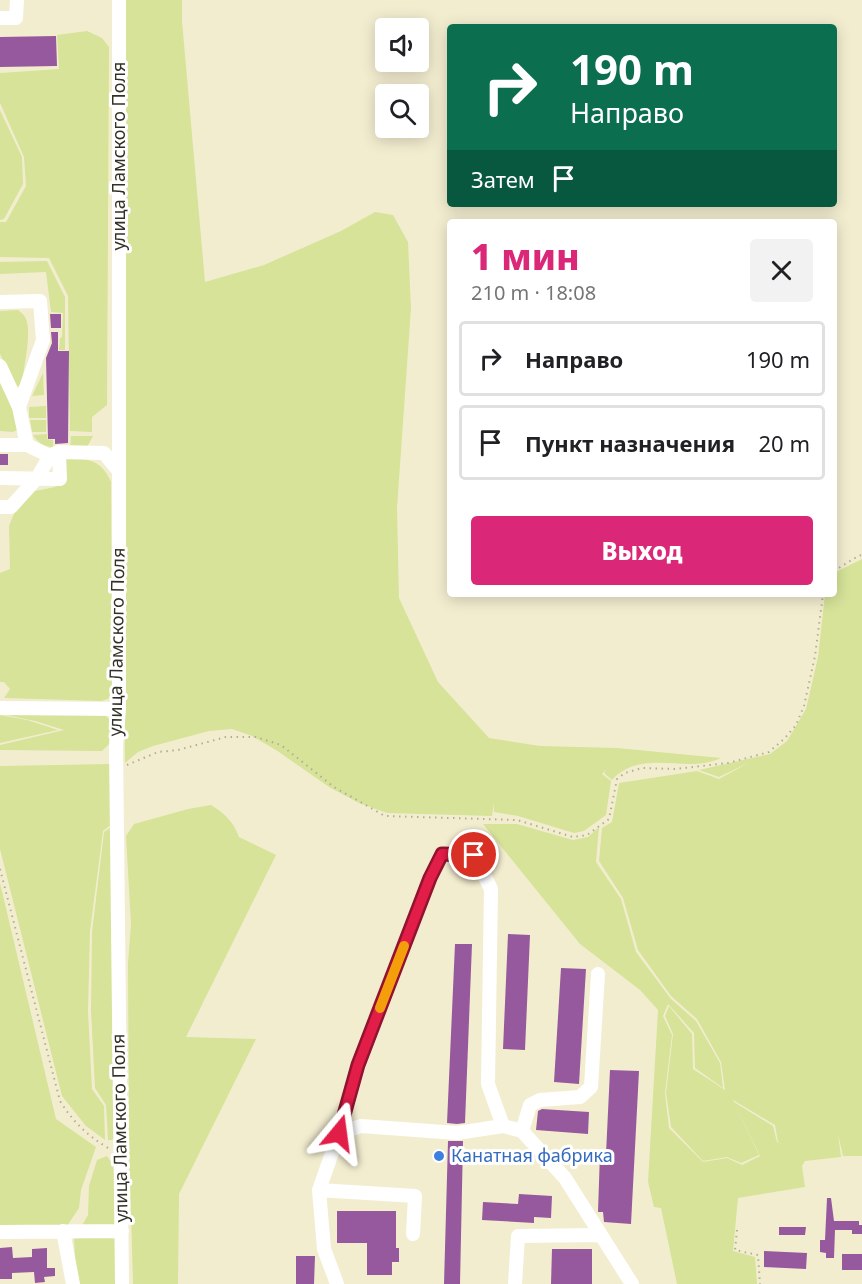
<!DOCTYPE html>
<html lang="ru">
<meta charset="utf-8">
<style>
:root{--surface:#fff;--page:#f2f2f2;--text:#202124;--muted:#757577;--line:#e0e0e0;--accent:#db2777}
body{margin:0;font-family:"Noto Sans",sans-serif;background:var(--page);color:var(--text);height:100vh;display:flex;flex-direction:column;font-size:22px;white-space:nowrap}
*{box-sizing:border-box;margin:0}
p{font-size:20px;color:var(--muted)}
.icon{flex:none;width:33px;height:33px;fill:none;stroke:currentColor;stroke-width:2;stroke-linecap:round;stroke-linejoin:round}
.map{position:relative;flex:1;overflow:hidden}
.side{position:absolute;left:447px;top:219px;width:390px;height:378px;display:flex;flex-direction:column;background:var(--surface);border-radius:6px;box-shadow:0 3px 15px #0003}
.side>*{flex:none}
.top-card{position:absolute;left:447px;top:24px;width:390px;height:183px;border-radius:6px;box-shadow:0 3px 15px #0003;background:#0b6e4f;color:#fff;overflow:hidden}
.tools{position:absolute;left:375px;top:18px;display:grid;gap:12px}
.tools a{display:grid;place-items:center;width:54px;height:54px;border-radius:6px;background:var(--surface);box-shadow:0 3px 15px #0003;font-size:30px}
.pin{position:absolute;display:grid;place-items:center;width:51px;height:51px;color:#fff;margin:-26px;border:3px solid #fff;border-radius:50%;box-shadow:0 2px 6px #0007}
.me{position:absolute;width:66px;margin:-33px;rotate:16deg;stroke-linejoin:round;filter:drop-shadow(0 0 4px #0008)}
.turn{display:flex;align-items:center;gap:21px;height:126px;padding:0 24px;font-size:27px}
.turn .icon{width:78px;height:78px;stroke-width:2.5}
.turn b{display:block;font-size:42px;line-height:51px}
.then{display:flex;align-items:center;height:57px;padding:0 24px;background:#0003;gap:12px;font-size:22px}
.round{display:grid;place-items:center;flex:none;width:63px;height:63px;border-radius:6px;background:var(--page)}
.headline{display:flex;align-items:center;justify-content:space-between;height:102px;padding:0 24px}
h1{font-size:36px;font-weight:800;line-height:45px;color:var(--accent)}
.primary-button{display:flex;gap:12px;margin-top:auto;padding:12px 24px}
.primary-button a{flex:1;height:69px;border-radius:6px;background:var(--accent);color:#fff;font-size:24px;font-weight:800;line-height:69px;text-align:center}
ul{padding:0;list-style:none}
li{display:flex;align-items:center;gap:18px;height:75px;margin:0 12px 9px;padding:0 12px;border:3px solid var(--line);border-radius:6px}
li div{flex:1}
li b{display:block;font-size:22px}
li em{font-style:normal}
.map>svg:first-child{display:block}
</style>
<div class="map">
<svg width="862" height="1284" viewBox="0 0 862 1284">
<rect width="100%" height="100%" fill="#f3edd0"/>
<path fill="#d6e399" d="M 125,0 L 182,0 L 182,21 L 205,282 L 264,265 L 341,231 L 375,212 L 393,215 L 408,242 L 411,308 L 397,508 L 399,598 L 438,682 L 489,738 L 540,746 L 617,748 L 721,758 C 686,775 642,747 612,780 L 604,773 L 606,769 L 602,774 L 611,781 L 606,815 L 584,831 L 574,833 L 518,816 L 494,812 L 494,803 L 492,816 L 387,813 L 359,803 L 329,787 L 276,750 L 252,736 L 232,729 L 209,731 L 153,746 L 138,752 L 125,763 L 122,456 Z
M 87,31 L 102,38 L 109,47 L 107,405 L 92,417 L 92,432 L 70,431 L 68,296 L 49,258 L 0,257 L 0,222 L 6,222 L 26,186 L 24,157 L 0,103 L 0,73 L 59,69 L 57,35 Z
M 0,110 L 22,157 L 23,184 L 4,219 L 0,220 Z
M 47,261 L 65,297 L 65,350 L 59,350 L 60,338 L 62,337 L 63,313 L 51,312 L 46,272 L 0,274 L 0,262 Z
M 18,310 C 20,312 24,314 25,317 C 33,329 23,369 22,385 L 16,387 L 0,354 L 0,311 Z
M 43,373 L 44,395 L 32,396 Z
M 0,380 L 17,420 L 17,430 L 13,432 L 0,431 Z
M 46,406 L 46,418 L 29,418 L 29,407 Z
M 30,420 L 46,420 L 46,432 L 32,432 Z
M 47,434 L 47,439 L 53,440 L 53,447 C 44,447 37,442 33,435 Z
M 71,436 L 93,436 L 87,447 L 70,449 Z
M 63,457 C 86,459 101,458 111,482 L 112,694 L 108,699 L 101,701 L 4,698 L 10,689 L 4,682 L 0,682 L 0,573 L 10,569 L 9,526 L 15,511 L 35,491 L 55,487 L 61,483 Z
M 862,559 L 862,1156 L 843,1156 L 838,1134 L 841,1157 L 805,1161 L 802,1166 L 805,1187 L 738,1198 L 733,1251 L 755,1257 L 757,1284 L 677,1284 L 661,1208 L 654,1207 L 648,1182 L 658,1010 L 640,990 L 580,944 L 483,824 L 517,824 L 573,840 L 588,837 L 599,827 L 596,862 L 621,899 L 636,952 L 671,999 L 696,1021 L 720,1063 L 723,1088 L 695,1068 L 694,1033 L 668,1004 L 663,1016 L 672,1035 L 665,1093 L 669,1128 L 703,1162 L 727,1158 L 742,1165 L 760,1156 L 734,1102 L 773,1126 L 777,1142 L 787,1146 L 778,1142 L 775,1125 L 733,1100 L 759,1155 L 741,1163 L 727,1157 L 703,1161 L 671,1127 L 666,1093 L 673,1034 L 665,1016 L 669,1006 L 692,1034 L 693,1069 L 725,1090 L 721,1062 L 697,1019 L 671,996 L 638,950 L 623,898 L 599,861 L 602,828 L 612,822 L 619,783 L 697,771 L 719,779 L 750,762 L 719,777 L 699,770 L 770,754 L 787,741 L 806,709 L 818,657 L 825,594 L 834,594 L 834,578 L 836,575 L 834,576 L 834,573 Z
M 1,714 L 105,715 L 110,720 L 109,744 L 102,751 L 0,750 L 0,745 L 64,730 L 35,721 Z
M 0,715 L 27,720 L 58,730 L 0,743 Z
M 110,764 L 112,824 L 103,831 L 90,931 L 88,1011 L 92,1089 L 104,1106 L 105,1140 L 86,1126 L 62,1096 L 0,849 L 0,766 Z
M 211,805 C 225,814 233,821 239,837 L 276,855 L 186,1037 L 256,1039 L 179,1194 L 178,1284 L 133,1284 L 129,1141 L 128,963 L 131,924 L 126,836 L 134,824 L 188,809 Z
M 113,826 L 116,1136 L 112,1140 L 108,1140 L 106,1105 L 95,1088 L 91,1011 L 92,932 L 104,832 Z
M 0,883 L 56,1119 L 96,1147 L 81,1190 L 79,1208 L 67,1226 L 0,1225 Z
M 107,1156 L 114,1166 L 116,1284 L 79,1284 L 76,1278 L 74,1239 L 88,1215 L 89,1186 L 97,1160 Z"/>
<path fill="#96599d" d="M 56,36 L 57,66 L 0,67 L 0,37 Z
M 50,314 L 61,314 L 61,328 L 51,328 Z
M 51,332 L 58,332 L 58,351 L 69,351 L 68,443 L 55,444 L 55,439 L 48,439 L 46,358 L 52,343 Z
M 0,454 L 8,454 L 8,465 L 0,465 Z
M 508,934 L 530,935 L 525,1050 L 503,1049 Z
M 455,944 L 472,944 L 465,1123 L 457,1124 L 447,1123 Z
M 561,968 L 586,969 L 579,1084 L 554,1082 Z
M 610,1070 L 639,1071 L 631,1224 L 604,1222 L 603,1212 L 598,1212 L 600,1153 L 606,1154 Z
M 542,1109 L 589,1112 L 588,1134 L 536,1130 L 538,1111 Z
M 448,1141 L 463,1141 L 460,1284 L 444,1284 Z
M 519,1194 L 552,1196 L 551,1218 L 534,1217 L 534,1223 L 482,1220 L 483,1202 L 518,1204 Z
M 827,1198 L 831,1198 L 834,1221 L 859,1221 L 859,1225 L 862,1225 L 862,1234 L 852,1234 L 852,1230 L 835,1230 L 834,1258 L 826,1258 L 826,1253 L 820,1252 L 820,1240 L 825,1240 Z
M 337,1211 L 396,1211 L 396,1248 L 399,1248 L 399,1262 L 392,1262 L 392,1275 L 367,1275 L 367,1243 L 337,1243 Z
M 779,1227 L 806,1227 L 805,1235 L 779,1235 Z
M 12,1247 L 13,1258 L 32,1257 L 32,1249 L 47,1248 L 47,1268 L 55,1268 L 55,1276 L 44,1277 L 45,1282 L 35,1283 L 34,1272 L 12,1273 L 12,1279 L 0,1279 L 0,1248 Z
M 552,1249 L 592,1249 L 592,1284 L 551,1284 Z
M 764,1251 L 807,1253 L 806,1269 L 764,1267 Z
M 842,1254 L 862,1254 L 862,1270 L 842,1270 Z
M 296,1256 L 315,1256 L 314,1284 L 296,1284 Z"/>
<g fill="none" stroke-linecap="round" stroke-linejoin="round">
<path stroke="#b2ad96" stroke-width="2" stroke-dasharray="1.5 4.5" stroke-linecap="butt" d="M 834,571 L 858,556 L 862,555
M 127,765 L 158,752 L 178,750 L 226,737 L 256,737 L 281,745 L 334,787 L 385,816 L 517,820 L 573,837 L 587,835 L 609,819 L 617,779 L 625,773 L 642,768 L 675,769 L 728,763 L 769,752 L 785,738 L 796,725 L 804,706 L 815,656 L 823,594
M 0,869 L 60,1101 C 73,1122 87,1135 108,1148
M 737,1230 L 735,1250 L 758,1255 L 760,1284"/>
<path stroke="#fff" stroke-width="14" d="M 119,0 L 119,709 L 116,747 L 122,1284
M 0,18 L 16,18 L 17,0
M 0,302 L 40,301 L 43,340 L 19,407
M 0,366 L 19,407 L 27,445 L 50,456 L 59,452 L 104,453 L 118,470
M 0,445 L 27,445
M 0,478 L 60,479 L 59,452
M 0,507 L 11,507 L 37,478 L 50,456
M 0,708 L 119,709
M 522,1131 L 530,1105 L 540,1100 L 580,1097 L 591,1087 L 598,974
M 339,1133 L 361,1126 L 457,1133 L 503,1126 L 522,1131 L 565,1178 L 632,1284
M 319,1190 L 415,1196 L 413,1234
M 63,1231 L 73,1284
M 0,1232 L 122,1231
M 337,1284 L 324,1249 L 319,1190 L 339,1133 L 359,1065 L 430,878 L 442,854 L 474,855 L 491,889 L 488,1084 L 503,1126
M 515,1284 L 518,1236 L 600,1235"/>
</g>
<g fill="none" stroke-linecap="round" stroke-linejoin="round">
<g stroke="#92132f" stroke-width="15">
<path id="route" d="M 339,1133 L 358,1065 L 430,878 L 442,854 L 474,855"/>
</g>
<use href="#route" stroke="#e11d48" stroke-width="10"/>
<path stroke="#f59e0b" stroke-width="10" d="M 380,1008 L 404,946"/>
</g>
<circle fill="#3f7fe0" stroke="#fff" stroke-width="2" cx="439" cy="1156" r="6"/>
<g text-anchor="middle" stroke-width="6" stroke-linejoin="round" paint-order="stroke">
<g font-size="18" fill="#333126" stroke="#fff">
<text transform="translate(119 156) rotate(-90)" y="6">улица Ламского Поля</text>
<text transform="translate(117 642) rotate(-89)" y="6">улица Ламского Поля</text>
<text transform="translate(120 1128) rotate(-91)" y="6">улица Ламского Поля</text>
</g>
<g font-size="18" fill="#366cbe" stroke="#fff" text-anchor="start">
<text x="451" y="1162">Канатная фабрика</text>
</g>
</g>
</svg>
<div class="tools">
<a><svg class="icon" aria-label="sound" viewBox="0 0 24 24"><path d="M4 9h4l5-4v14l-5-4H4zM17 9q2 3 0 6"/></svg></a>
<a><svg class="icon" aria-label="search" viewBox="0 0 24 24"><circle cx="10" cy="10" r="6"/><path d="M15 15l6 6"/></svg></a>
</div>
<div class="pin" style="left:474px;top:855px;background:#d93025"><svg class="icon" aria-label="arrive" viewBox="0 0 24 24"><path d="M6 21V4h12l-3 4 3 4H6"/></svg></div>
<svg class="me" style="left:339px;top:1133px" viewBox="-20 -20 40 40"><path d="M0-17L14 15 0 8-14 15z" fill="#e11d48" stroke="#fff" stroke-width="4"/></svg>
<div class="top-card">
<div class="turn"><svg class="icon" aria-label="right" viewBox="0 0 24 24"><path d="M7 20v-9h11M14 6l5 5-5 5"/></svg><div><b>190 m</b>Направо</div></div>
<div class="then">Затем<svg class="icon" aria-label="arrive" viewBox="0 0 24 24"><path d="M6 21V4h12l-3 4 3 4H6"/></svg></div>
</div>
<section class="side">
<div class="headline"><div><h1>1 мин</h1><p>210 m · 18:08</p></div><a class="round"><svg class="icon" aria-label="close" viewBox="0 0 24 24"><path d="M6 6l12 12M18 6L6 18"/></svg></a></div>
<ul>
<li><svg class="icon" aria-label="right" viewBox="0 0 24 24"><path d="M7 20v-9h11M14 6l5 5-5 5"/></svg><div><b>Направо</b></div><em>190 m</em></li>
<li><svg class="icon" aria-label="arrive" viewBox="0 0 24 24"><path d="M6 21V4h12l-3 4 3 4H6"/></svg><div><b>Пункт назначения</b></div><em>20 m</em></li>
</ul>
<div class="primary-button"><a>Выход</a></div>
</section>
</div>
